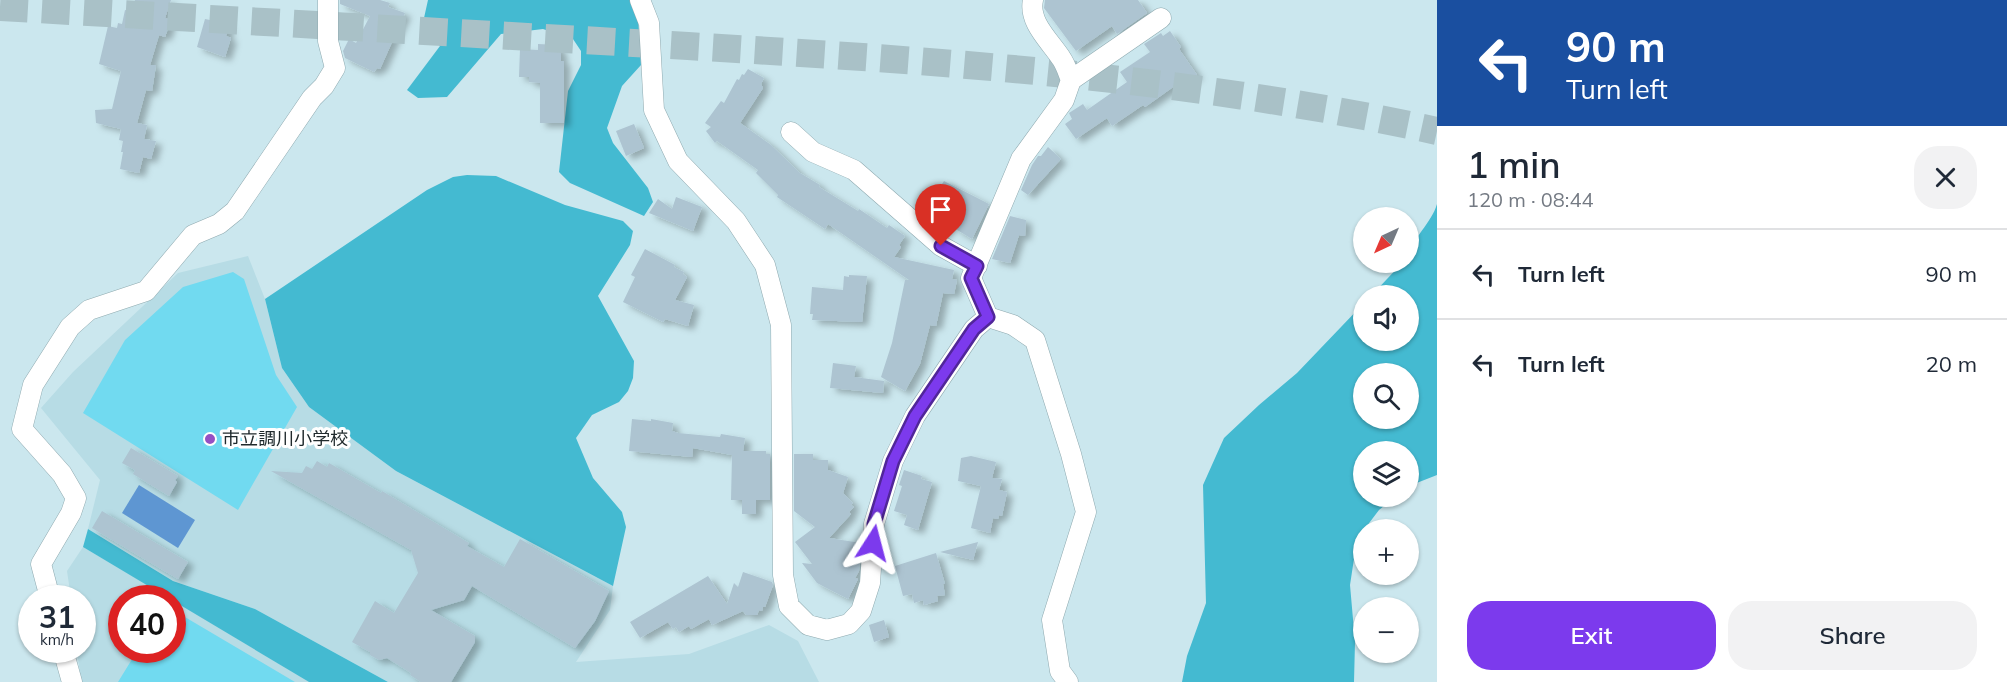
<!DOCTYPE html>
<meta charset="utf-8">
<style>
:root{--surface:#fff;--page:#f2f2f3;--text:#1f2937;--muted:#747a83;--line:#e0e1e3;--accent:#7c3aed}
body{margin:0;font-family:Mulish,"Noto Sans JP",sans-serif;background:var(--page);color:var(--text);height:100vh;display:flex;flex-direction:column;font-size:22px;white-space:nowrap}
*{box-sizing:border-box;margin:0}
p{font-size:20px;color:var(--muted)}
.icon{flex:none;width:33px;height:33px;fill:none;stroke:currentColor;stroke-width:2;stroke-linecap:round;stroke-linejoin:round}
.map{position:relative;flex:1;overflow:hidden}
.details{display:flex;flex-direction:column;background:var(--surface);width:570px}
.details>*{flex:none}
.banner{background:#1a4fa0;color:#fff;overflow:hidden}
.needle{width:39px;rotate:224deg}
.controls{position:absolute;left:1353px;top:207px;display:grid;gap:12px}
.controls a{display:grid;place-items:center;width:66px;height:66px;border-radius:50%;background:var(--surface);box-shadow:0 2px 4px #0004;font-size:30px}
.speed{position:absolute;left:18px;top:585px;display:flex;gap:12px;font-size:30px;font-weight:700;text-align:center}
.speed>*{display:grid;place-content:center;width:78px;height:78px;border-radius:50%;background:var(--surface);box-shadow:0 2px 4px #0004;line-height:1}
.speed small{font-size:15px;font-weight:400}
.speed .limit{border:9px solid #d22;background:#fff;color:#111}
.pin{position:absolute;display:grid;place-items:center;width:51px;height:51px;color:#fff;margin:-62px -26px;border-radius:50% 50% 50% 0;rotate:-45deg;box-shadow:0 0 6px #0007}
.pin .icon{rotate:45deg}
.me{position:absolute;width:66px;margin:-33px;rotate:9deg;stroke-linejoin:round;filter:drop-shadow(0 0 4px #0008)}
.turn{display:flex;align-items:center;gap:21px;height:126px;padding:0 30px;font-size:27px}
.turn .icon{width:78px;height:78px;stroke-width:2.5}
.turn b{display:block;font-size:42px;line-height:51px}
.round{display:grid;place-items:center;flex:none;width:63px;height:63px;border-radius:24px;background:var(--page)}
.head{display:flex;align-items:center;justify-content:space-between;height:102px;padding:0 30px}
h1{font-size:36px;font-weight:600;line-height:45px}
.button{display:flex;gap:12px;margin-top:auto;padding:12px 30px}
.button a{flex:1;height:69px;border-radius:24px;background:var(--accent);color:#fff;font-size:24px;font-weight:600;line-height:69px;text-align:center}
.button a+a{background:var(--page);color:var(--text)}
ul{padding:0;list-style:none}
li{display:flex;align-items:center;gap:18px;height:90px;padding:0 30px;border-top:2px solid var(--line)}
li div{flex:1}
li b{display:block;font-size:22px}
li em{font-style:normal}
main{display:flex;flex:1;min-height:0}
.map>svg:first-child{display:block}
</style>
<main>
<div class="map">
<svg width="1437" height="682" viewBox="0 0 1437 682">
<defs>
<filter id="shadow"><feDropShadow dx="6" dy="4" stdDeviation="3" flood-color="#0004"/></filter>
</defs>
<rect width="100%" height="100%" fill="#cbe7ee"/>
<path fill="#b7dce5" d="M 248,256 L 265,299 L 282,368 L 309,407 L 396,471 L 613,586 L 610,610 L 576,662 L 689,654 L 769,625 L 798,641 L 819,682 L 388,682 L 255,609 L 173,581 L 88,529 L 100,480 L 41,408 L 73,372 L 178,273 Z
M 83,547 L 170,598 L 122,598 L 122,650 L 172,650 L 173,600 L 309,682 L 81,682 L 77,650 L 82,650 L 82,598 L 71,598 L 67,571 Z"/>
<path fill="#71daf0" d="M 233,272 L 244,279 L 276,375 L 297,407 L 238,510 L 83,413 L 125,340 L 183,287 Z
M 173,610 L 295,682 L 118,682 L 134,656 L 141,660 L 147,650 L 172,650 Z"/>
<path fill="#44bad1" fill-rule="evenodd" d="M 428,0 L 637,0 L 641,65 L 622,86 L 607,128 L 613,143 L 648,188 L 653,202 L 644,216 L 570,183 L 559,172 L 568,91 L 581,65 L 581,51 L 573,39 L 543,29 L 501,34 L 447,97 L 418,98 L 407,90 L 440,46 L 422,27 Z
M 467,175 L 496,176 L 565,205 L 623,221 L 633,231 L 630,245 L 598,296 L 634,361 L 633,378 L 628,391 L 619,402 L 592,415 L 576,438 L 593,478 L 622,512 L 626,527 L 613,586 L 396,471 L 309,407 L 282,368 L 265,299 L 427,190 L 453,177 Z
M 1437,204 L 1437,475 L 1409,486 L 1408,452 L 1364,452 L 1364,496 L 1395,497 L 1379,510 L 1357,539 L 1350,585 L 1355,642 L 1354,682 L 1182,682 L 1187,656 L 1206,603 L 1203,485 L 1224,438 L 1259,405 L 1297,373 L 1363,304 L 1364,340 L 1408,340 L 1408,296 L 1372,295 L 1402,263 L 1408,262 C 1408,241 1431,225 1437,204 ZM 1364,374 L 1408,374 L 1408,418 L 1364,418 Z
M 88,529 L 173,581 L 255,609 L 388,682 L 309,682 L 83,547 Z"/>
<path fill="#5e96d2" d="M 139,485 L 195,520 L 178,548 L 122,513 Z"/>
<path fill="#adc4d1" filter="url(#shadow)" d="M 135,0 L 171,0 L 165,18 L 171,20 L 165,37 L 159,35 L 150,65 L 156,65 L 152,91 L 146,90 L 137,123 L 147,125 L 144,139 L 156,141 L 151,159 L 143,157 L 139,173 L 120,169 L 123,152 L 121,152 L 123,141 L 119,140 L 121,129 L 96,123 L 95,110 L 112,109 L 121,71 L 99,64 L 108,26 L 117,28 L 118,23 L 122,24 L 125,10 L 132,12 Z
M 340,0 L 380,0 L 390,3 L 388,7 L 405,13 L 380,69 L 377,68 L 374,72 L 345,58 L 343,51 L 349,39 L 356,43 L 370,16 L 340,4 Z
M 1045,0 L 1138,0 L 1147,13 L 1117,34 L 1112,26 L 1076,51 L 1044,8 Z
M 211,18 L 225,22 L 224,25 L 229,26 L 226,36 L 231,38 L 225,57 L 197,47 L 205,19 L 210,20 Z
M 1170,31 L 1181,47 L 1179,49 L 1197,75 L 1175,90 L 1173,87 L 1145,107 L 1143,105 L 1112,126 L 1107,118 L 1076,139 L 1065,124 L 1072,119 L 1069,113 L 1083,104 L 1087,110 L 1127,82 L 1120,72 L 1150,52 L 1144,44 L 1161,33 L 1163,36 Z
M 538,44 L 558,45 L 558,50 L 561,50 L 561,61 L 564,61 L 564,123 L 540,123 L 540,83 L 529,82 L 529,77 L 519,77 L 520,49 L 538,50 Z
M 748,69 L 764,78 L 761,84 L 763,88 L 740,123 L 771,145 L 800,173 L 820,185 L 819,187 L 858,211 L 859,209 L 887,228 L 889,225 L 905,236 L 899,245 L 901,247 L 894,257 L 954,270 L 952,279 L 957,280 L 954,294 L 943,293 L 936,326 L 930,325 L 920,364 L 905,391 L 881,377 L 892,343 L 905,280 L 909,280 L 828,224 L 825,229 L 777,197 L 778,195 L 756,173 L 758,170 L 717,141 L 715,143 L 706,131 L 711,127 L 705,123 L 721,101 L 724,103 L 737,79 L 739,80 L 742,74 L 744,75 Z
M 634,124 L 644,148 L 626,156 L 616,131 Z
M 1048,147 L 1061,159 L 1028,195 L 1021,190 L 1032,165 L 1038,156 L 1041,156 Z
M 944,181 L 989,204 L 972,239 L 954,228 L 959,220 L 929,204 Z
M 676,197 L 702,207 L 693,231 L 649,213 L 658,199 L 672,209 Z
M 1010,216 L 1026,220 L 1025,236 L 1019,235 L 1010,263 L 992,259 Z
M 645,249 L 675,265 L 674,267 L 684,272 L 683,274 L 687,277 L 675,300 L 694,305 L 688,326 L 665,319 L 663,322 L 623,302 L 635,277 L 631,275 Z
M 849,275 L 867,276 L 862,322 L 812,320 L 813,314 L 810,314 L 812,287 L 843,290 L 844,276 L 849,277 Z
M 833,363 L 856,366 L 854,377 L 884,381 L 883,393 L 830,388 Z
M 632,419 L 651,421 L 651,419 L 673,423 L 672,431 L 678,433 L 720,437 L 721,434 L 745,438 L 743,451 L 766,451 L 766,454 L 770,454 L 770,500 L 756,500 L 756,514 L 742,514 L 742,500 L 731,500 L 732,455 L 693,448 L 692,457 L 629,451 Z
M 131,448 L 178,476 L 175,480 L 177,482 L 169,496 L 133,474 L 135,470 L 122,463 Z
M 794,454 L 813,454 L 813,460 L 828,460 L 828,470 L 848,477 L 843,493 L 853,503 L 851,505 L 854,507 L 849,512 L 851,514 L 829,538 L 861,543 L 859,571 L 855,578 L 858,579 L 848,599 L 817,583 L 802,563 L 812,564 L 795,542 L 815,527 L 794,511 Z
M 971,456 L 996,462 L 992,478 L 1002,479 L 999,490 L 1007,492 L 1002,516 L 999,515 L 998,519 L 993,518 L 990,533 L 971,528 L 981,486 L 958,481 L 961,458 Z
M 317,461 L 327,467 L 329,463 L 381,493 L 382,491 L 469,543 L 467,546 L 504,567 L 520,539 L 609,591 L 595,621 L 575,648 L 472,586 L 464,600 L 431,610 L 475,636 L 475,642 L 451,682 L 421,682 L 410,675 L 411,673 L 387,658 L 379,660 L 370,655 L 370,652 L 352,642 L 375,601 L 394,613 L 418,573 L 411,550 L 271,471 L 302,473 L 306,466 L 312,469 Z
M 904,470 L 922,476 L 921,479 L 932,482 L 918,530 L 904,525 L 907,515 L 894,511 L 902,486 L 899,485 Z
M 102,511 L 188,562 L 178,579 L 92,528 Z
M 978,542 L 973,560 L 940,552 Z
M 936,553 L 945,584 L 943,584 L 945,595 L 937,596 L 938,601 L 924,605 L 923,600 L 914,603 L 912,594 L 903,596 L 895,566 Z
M 743,572 L 772,582 L 773,585 L 765,607 L 763,607 L 762,611 L 759,610 L 757,615 L 746,615 L 743,611 L 712,625 L 709,619 L 691,629 L 689,626 L 679,632 L 676,627 L 673,629 L 668,622 L 640,638 L 630,622 L 708,576 L 727,604 L 734,583 L 738,587 Z
M 884,620 L 889,637 L 874,642 L 869,625 Z"/>
<g fill="none" stroke-linecap="round" stroke-linejoin="round">
<path stroke="#a9c1c7" stroke-width="28" stroke-dasharray="28 14" stroke-linecap="butt" d="M 0,7 C 229,20 459,33 688,46 C 939,61 1191,77 1437,131"/>
<g stroke="#8faab0" stroke-width="21">
<path id="minor" d="M 640,0 L 649,23 L 654,110 L 678,161 L 736,221 L 765,265 L 781,325 L 783,575 L 789,606 L 808,625 L 827,630 L 849,624 L 861,611 L 870,583 L 874,524 L 893,461 L 915,416 L 974,329 L 988,317 L 1013,325 L 1035,340 L 1071,454 L 1086,512 L 1052,620 L 1060,671 L 1068,682
M 1071,80 L 1161,18
M 791,132 L 813,152 L 854,170 L 941,246 L 977,266
M 988,317 L 971,278 L 1021,159 L 1064,100 L 1071,80 C 1068,73 1066,65 1061,58 C 1050,41 1028,22 1033,0
M 50,598 L 41,564 L 71,513 L 76,498 L 62,474 L 22,429 L 33,385 L 70,327 L 89,310 L 146,291 L 193,235 L 219,224 L 235,211 L 312,98 L 324,86 L 335,68 L 328,41 L 328,0
M 63,650 L 72,682"/>
</g>
<use href="#minor" stroke="#fff" stroke-width="20"/>
</g>
<g fill="none" stroke-linecap="round" stroke-linejoin="round">
<g stroke="#51269a" stroke-width="15">
<path id="route" d="M 873,543 L 874,524 L 893,461 L 915,416 L 974,329 L 988,317 L 971,278 L 977,266 L 941,246"/>
</g>
<use href="#route" stroke="#7c3aed" stroke-width="10"/>
</g>
<circle fill="#9550c4" stroke="#fff" stroke-width="2" cx="210" cy="439" r="6"/>
<g text-anchor="middle" stroke-width="6" stroke-linejoin="round" paint-order="stroke">
<g font-size="18" fill="#202a2d" stroke="#fff" text-anchor="start">
<text x="222" y="445">市立調川小学校</text>
</g>
</g>
</svg>
<div class="controls">
<a><svg class="needle" viewBox="-14 -14 28 28"><path d="M0-13l5 13h-10z" fill="#e53935"/><path d="M0 13l5-13h-10z" fill="#747a83"/></svg></a>
<a><svg class="icon" aria-label="sound" viewBox="0 0 24 24"><path d="M4 9h4l5-4v14l-5-4H4zM17 9q2 3 0 6"/></svg></a>
<a><svg class="icon" aria-label="search" viewBox="0 0 24 24"><circle cx="10" cy="10" r="6"/><path d="M15 15l6 6"/></svg></a>
<a><svg class="icon" aria-label="layers" viewBox="0 0 24 24"><path d="M12 4l9 5-9 5-9-5zM3 14l9 5 9-5"/></svg></a>
<a>+</a>
<a>−</a>
</div>
<div class="speed"><div>31<small>km/h</small></div><div class="limit">40</div></div>
<div class="pin" style="left:941px;top:246px;background:#d93025"><svg class="icon" aria-label="arrive" viewBox="0 0 24 24"><path d="M6 21V4h12l-3 4 3 4H6"/></svg></div>
<svg class="me" style="left:873px;top:543px" viewBox="-20 -20 40 40"><path d="M0-17L14 15 0 8-14 15z" fill="#7c3aed" stroke="#fff" stroke-width="4"/></svg>
</div>
<section class="details">
<div class="banner">
<div class="turn"><svg class="icon" aria-label="left" viewBox="0 0 24 24"><path d="M17 20v-9H6M10 6l-5 5 5 5"/></svg><div><b>90 m</b>Turn left</div></div>
</div>
<div class="head"><div><h1>1 min</h1><p>120 m · 08:44</p></div><a class="round"><svg class="icon" aria-label="close" viewBox="0 0 24 24"><path d="M6 6l12 12M18 6L6 18"/></svg></a></div>
<ul>
<li><svg class="icon" aria-label="left" viewBox="0 0 24 24"><path d="M17 20v-9H6M10 6l-5 5 5 5"/></svg><div><b>Turn left</b></div><em>90 m</em></li>
<li><svg class="icon" aria-label="left" viewBox="0 0 24 24"><path d="M17 20v-9H6M10 6l-5 5 5 5"/></svg><div><b>Turn left</b></div><em>20 m</em></li>
</ul>
<div class="button"><a>Exit</a><a>Share</a></div>
</section>
</main>
